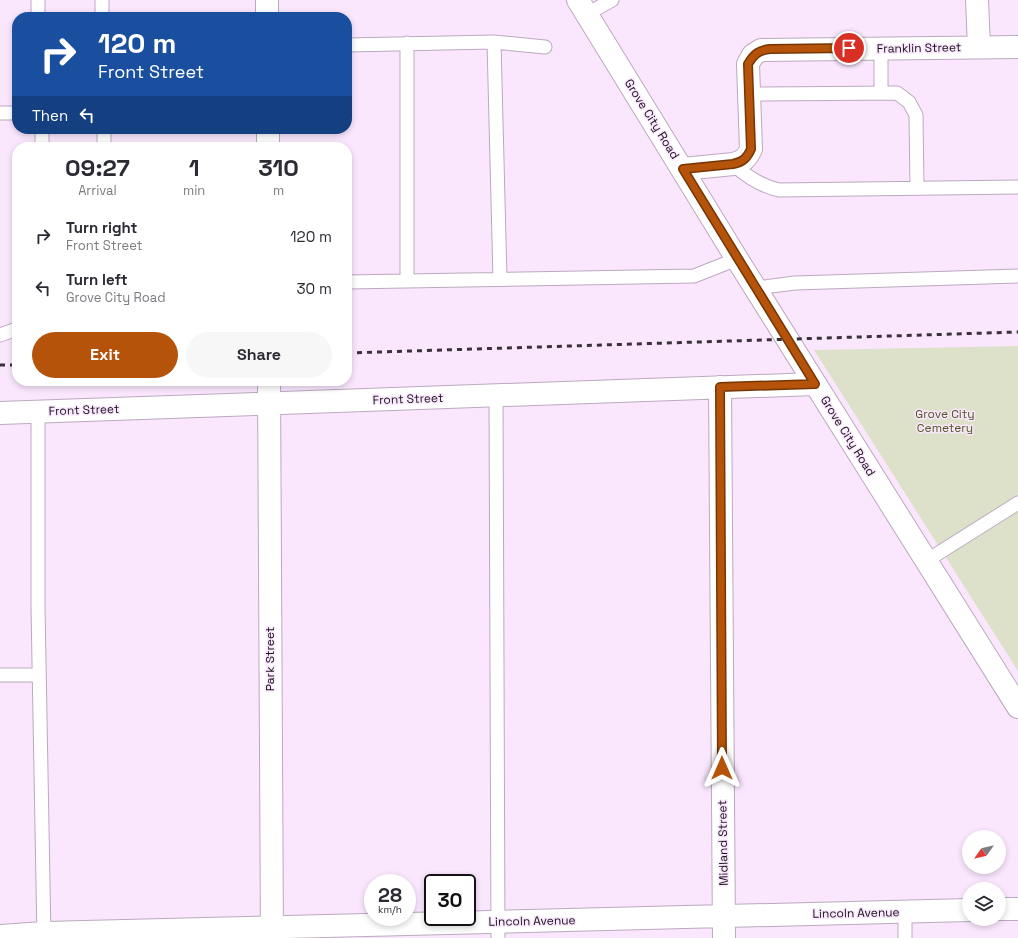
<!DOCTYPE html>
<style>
:root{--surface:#fff;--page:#f7f7f7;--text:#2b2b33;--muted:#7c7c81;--accent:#b45309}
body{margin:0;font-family:"Space Grotesk",sans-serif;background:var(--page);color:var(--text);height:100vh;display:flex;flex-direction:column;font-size:15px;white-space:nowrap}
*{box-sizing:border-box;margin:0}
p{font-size:13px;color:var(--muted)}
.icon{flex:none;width:22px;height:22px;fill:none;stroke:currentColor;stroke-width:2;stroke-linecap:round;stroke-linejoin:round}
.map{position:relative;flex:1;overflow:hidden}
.side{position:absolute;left:12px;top:142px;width:340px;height:244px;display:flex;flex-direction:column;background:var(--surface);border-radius:16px;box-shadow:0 2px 6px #0003}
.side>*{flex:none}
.top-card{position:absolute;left:12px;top:12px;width:340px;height:122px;border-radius:16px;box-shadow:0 2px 6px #0003;background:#1a4fa0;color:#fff;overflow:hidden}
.needle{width:26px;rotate:236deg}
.tools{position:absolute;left:962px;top:830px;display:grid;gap:8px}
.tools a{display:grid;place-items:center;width:44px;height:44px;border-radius:50%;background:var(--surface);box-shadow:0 2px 6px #0003;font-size:20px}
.speed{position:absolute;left:364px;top:874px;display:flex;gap:8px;font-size:20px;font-weight:700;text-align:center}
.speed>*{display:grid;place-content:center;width:52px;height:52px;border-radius:50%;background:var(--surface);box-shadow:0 2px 6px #0003;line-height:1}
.speed small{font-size:10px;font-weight:400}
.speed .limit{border:2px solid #111;border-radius:6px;background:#fff;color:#111}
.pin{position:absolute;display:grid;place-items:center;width:34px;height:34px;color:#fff;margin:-17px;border:2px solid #fff;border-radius:50%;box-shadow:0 1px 4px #0007}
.me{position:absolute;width:44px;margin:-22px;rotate:0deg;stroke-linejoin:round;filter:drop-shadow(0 0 3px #0008)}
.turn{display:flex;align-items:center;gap:14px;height:84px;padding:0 20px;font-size:18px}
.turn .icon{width:52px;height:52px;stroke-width:2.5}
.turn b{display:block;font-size:28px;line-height:34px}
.then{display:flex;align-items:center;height:38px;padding:0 20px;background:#0003;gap:8px;font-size:15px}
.eta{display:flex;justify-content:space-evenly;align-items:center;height:68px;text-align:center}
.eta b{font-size:24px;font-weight:600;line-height:28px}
.cta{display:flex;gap:8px;margin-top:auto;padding:8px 20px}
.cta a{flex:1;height:46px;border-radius:24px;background:var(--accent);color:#fff;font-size:16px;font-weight:600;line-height:46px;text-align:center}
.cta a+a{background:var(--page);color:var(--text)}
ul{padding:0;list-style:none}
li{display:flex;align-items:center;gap:12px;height:52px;padding:0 20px}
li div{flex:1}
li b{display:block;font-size:15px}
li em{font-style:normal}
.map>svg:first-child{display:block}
</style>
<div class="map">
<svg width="1018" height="938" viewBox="0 0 1018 938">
<rect width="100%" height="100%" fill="#fae7fe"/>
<path fill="#dee1ca" d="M 1018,346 L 1018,671 L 814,350 Z"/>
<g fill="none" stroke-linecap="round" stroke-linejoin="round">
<g stroke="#bba9bf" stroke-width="15">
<path id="service" d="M 38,0 L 38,17
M 102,0 L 102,17
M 587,14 L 612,0
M 494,42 L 545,47
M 407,43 L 407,280
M 347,45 L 494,42 L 500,279
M 881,92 L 881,48
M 749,94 L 897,93 L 909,102 L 916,115 L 917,188
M 0,113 L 17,113
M 42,129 L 42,147
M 104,129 L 104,147
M 733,164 C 747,177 761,186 779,190 L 1018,187
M 347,282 L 694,276 L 737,259
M 756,288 L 795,283 L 1018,276
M 0,335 L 17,329
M 496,395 L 498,938
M 38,412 L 38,607 L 44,938
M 926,561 L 1018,503
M 0,675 L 39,675
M 905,912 L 905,938"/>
</g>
<g stroke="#bba9bf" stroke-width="24">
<path id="minor" d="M 267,0 L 267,17
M 977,0 L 979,47
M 268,129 L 268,147
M 683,169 L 733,164 C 743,162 747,158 751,149 L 748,64 L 753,55 L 761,50 L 1018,47
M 269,381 L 272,938
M 720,387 L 724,938
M 0,413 L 815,384
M 999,909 L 1018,909
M 0,936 L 44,933 L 969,910"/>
</g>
<g stroke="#bba9bf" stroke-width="24">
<path id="secondary" d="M 578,0 L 737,259 L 1018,707"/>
</g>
<use href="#service" stroke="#fff" stroke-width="13"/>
<use href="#minor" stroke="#fff" stroke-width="22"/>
<use href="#secondary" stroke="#fff" stroke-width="22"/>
<path stroke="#39303a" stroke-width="3" stroke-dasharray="5 5" stroke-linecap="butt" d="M 347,353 L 1018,332
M 0,365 L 17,365"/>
</g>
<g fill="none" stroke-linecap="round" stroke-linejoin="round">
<g stroke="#753606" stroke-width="10">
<path id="route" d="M 722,768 L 720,387 L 815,384 L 683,169 L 733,164 C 743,162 747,158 751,149 L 748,64 C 754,54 759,50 770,49 L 849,48"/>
</g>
<use href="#route" stroke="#b45309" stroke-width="7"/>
</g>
<g text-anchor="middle" stroke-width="3" stroke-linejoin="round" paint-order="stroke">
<g font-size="12" fill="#19121a" stroke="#fae7fe">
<text transform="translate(919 48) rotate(-1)" y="4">Franklin Street</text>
<text transform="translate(652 119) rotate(58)" y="4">Grove City Road</text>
<text transform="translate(408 399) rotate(-2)" y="4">Front Street</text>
<text transform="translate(84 410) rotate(-2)" y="4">Front Street</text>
<text transform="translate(848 436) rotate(58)" y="4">Grove City Road</text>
<text transform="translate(270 659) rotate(-90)" y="4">Park Street</text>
<text transform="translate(723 843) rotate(-91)" y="4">Midland Street</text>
<text transform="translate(856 913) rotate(-1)" y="4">Lincoln Avenue</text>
<text transform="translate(532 921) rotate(-1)" y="4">Lincoln Avenue</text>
</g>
<g font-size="12" fill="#535723" stroke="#fae7fe">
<text x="945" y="418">Grove City<tspan x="945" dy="14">Cemetery</tspan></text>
</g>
</g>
</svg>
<div class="tools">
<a><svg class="needle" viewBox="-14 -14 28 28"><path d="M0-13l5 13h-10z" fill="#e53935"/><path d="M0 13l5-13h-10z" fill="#7c7c81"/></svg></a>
<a><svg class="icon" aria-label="layers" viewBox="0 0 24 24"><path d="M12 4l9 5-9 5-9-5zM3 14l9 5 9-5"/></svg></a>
</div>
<div class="speed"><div>28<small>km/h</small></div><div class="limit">30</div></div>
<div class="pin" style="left:849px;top:48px;background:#d93025"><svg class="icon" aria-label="arrive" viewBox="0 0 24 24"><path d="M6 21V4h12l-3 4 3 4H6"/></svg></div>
<svg class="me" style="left:722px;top:768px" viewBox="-20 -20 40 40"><path d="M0-17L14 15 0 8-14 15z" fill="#b45309" stroke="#fff" stroke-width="4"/></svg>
<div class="top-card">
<div class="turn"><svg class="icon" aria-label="right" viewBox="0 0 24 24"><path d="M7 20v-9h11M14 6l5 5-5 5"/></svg><div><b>120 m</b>Front Street</div></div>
<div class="then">Then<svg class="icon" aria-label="left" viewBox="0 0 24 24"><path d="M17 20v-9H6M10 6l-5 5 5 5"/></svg></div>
</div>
<section class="side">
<div class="eta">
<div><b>09:27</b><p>Arrival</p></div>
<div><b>1</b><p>min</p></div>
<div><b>310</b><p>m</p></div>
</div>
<ul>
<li><svg class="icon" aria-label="right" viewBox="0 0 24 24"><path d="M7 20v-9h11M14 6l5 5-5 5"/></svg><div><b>Turn right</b><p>Front Street</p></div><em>120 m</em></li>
<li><svg class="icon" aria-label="left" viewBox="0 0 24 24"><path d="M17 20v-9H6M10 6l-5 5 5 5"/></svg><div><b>Turn left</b><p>Grove City Road</p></div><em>30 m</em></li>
</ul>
<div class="cta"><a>Exit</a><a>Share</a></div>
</section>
</div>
